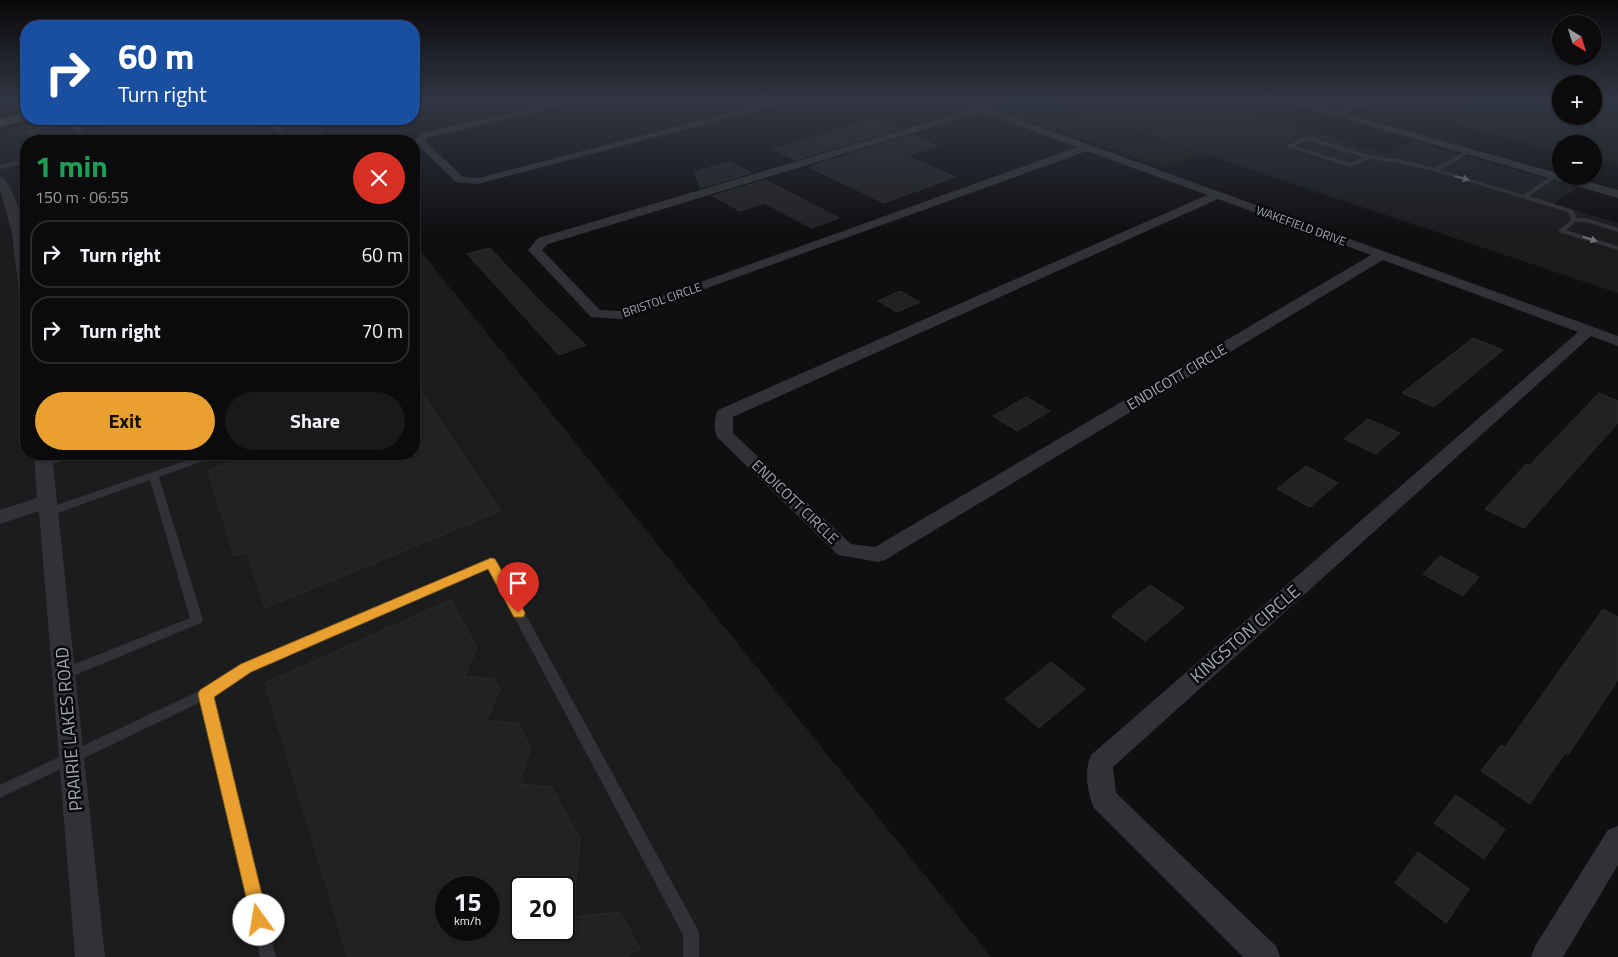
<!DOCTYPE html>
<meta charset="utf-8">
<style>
:root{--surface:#0b0b0d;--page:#19191b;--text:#f1f3f6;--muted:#9a9b9d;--line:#2b2b2e;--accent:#e9a02f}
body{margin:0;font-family:"Titillium Web",sans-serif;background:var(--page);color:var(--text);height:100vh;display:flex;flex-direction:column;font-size:19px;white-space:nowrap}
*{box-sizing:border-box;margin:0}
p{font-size:16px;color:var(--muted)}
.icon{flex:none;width:28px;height:28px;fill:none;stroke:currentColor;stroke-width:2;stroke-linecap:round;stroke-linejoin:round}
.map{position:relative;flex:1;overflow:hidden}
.panel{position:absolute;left:20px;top:135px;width:400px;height:325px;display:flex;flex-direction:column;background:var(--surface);border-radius:20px;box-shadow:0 1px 4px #0004,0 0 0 1px var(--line)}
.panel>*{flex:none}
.top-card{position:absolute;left:20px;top:20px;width:400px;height:105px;border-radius:20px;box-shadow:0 1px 4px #0004,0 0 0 1px var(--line);background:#1a4fa0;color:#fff;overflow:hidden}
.needle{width:32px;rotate:142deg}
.tools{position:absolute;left:1552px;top:15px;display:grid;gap:10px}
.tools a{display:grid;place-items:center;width:50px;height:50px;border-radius:50%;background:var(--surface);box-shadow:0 1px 4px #0004,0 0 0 1px var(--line);font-size:25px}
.speed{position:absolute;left:435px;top:876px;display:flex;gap:10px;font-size:25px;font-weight:700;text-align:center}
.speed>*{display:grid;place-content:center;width:65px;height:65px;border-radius:50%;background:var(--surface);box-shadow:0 1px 4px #0004,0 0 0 1px var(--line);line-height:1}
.speed small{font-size:12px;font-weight:400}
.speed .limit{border:2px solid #111;border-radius:8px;background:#fff;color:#111}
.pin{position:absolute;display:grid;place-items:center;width:42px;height:42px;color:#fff;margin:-51px -21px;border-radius:50% 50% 50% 0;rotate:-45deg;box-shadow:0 0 5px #0007}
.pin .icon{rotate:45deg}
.me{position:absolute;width:55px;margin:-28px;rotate:347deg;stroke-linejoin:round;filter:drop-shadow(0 0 4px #0008)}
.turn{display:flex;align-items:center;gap:18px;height:105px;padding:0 15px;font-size:22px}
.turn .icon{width:65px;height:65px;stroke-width:2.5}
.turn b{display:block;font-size:35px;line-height:42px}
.round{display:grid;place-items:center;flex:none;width:52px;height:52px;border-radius:26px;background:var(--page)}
.head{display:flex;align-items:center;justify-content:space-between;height:85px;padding:0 15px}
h1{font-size:30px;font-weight:700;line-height:38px;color:#1e9e55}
.action{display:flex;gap:10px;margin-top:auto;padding:10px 15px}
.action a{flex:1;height:58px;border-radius:30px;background:var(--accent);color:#111;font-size:20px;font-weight:700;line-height:58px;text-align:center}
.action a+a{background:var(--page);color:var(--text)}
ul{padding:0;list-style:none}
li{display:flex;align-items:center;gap:15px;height:68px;margin:0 10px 8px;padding:0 5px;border:2px solid var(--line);border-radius:20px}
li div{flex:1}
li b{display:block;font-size:19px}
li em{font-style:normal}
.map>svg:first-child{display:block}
</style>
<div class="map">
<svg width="1618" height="957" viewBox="0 0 1618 957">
<rect width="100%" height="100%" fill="#0f0f11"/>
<path fill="#1b1c1e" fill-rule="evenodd" d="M 1043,100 L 1205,100 L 1389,154 L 1412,141 L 1577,187 L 1554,204 L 1618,223 L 1618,293 Z
M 44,119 L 313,119 L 332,141 L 26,141 L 26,454 L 414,454 L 414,243 L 991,957 L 0,957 L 0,130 ZM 446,888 L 489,888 L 489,930 L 446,930 ZM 521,888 L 564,888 L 564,930 L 521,930 Z"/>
<path fill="#161b16" d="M 1023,100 L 1043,100 L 1202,153 L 1164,168 L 1008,114 L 994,106 Z
M 1463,100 L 1561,100 L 1561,116 L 1594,116 L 1594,100 L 1618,100 L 1618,167 L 1594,161 L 1594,144 L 1561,144 L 1561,152 L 1453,124 Z"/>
<path fill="#222225" stroke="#292a2d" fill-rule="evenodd" d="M 98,119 L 241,119 L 263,141 L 111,141 Z
M 873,119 L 898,129 L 795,160 L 772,149 Z
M 912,135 L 938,146 L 907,156 L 955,177 L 884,203 L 809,167 Z
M 729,162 L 751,173 L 700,188 L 695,172 Z
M 765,180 L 839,218 L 812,228 L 764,203 L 740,211 L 713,196 Z
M 490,248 L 540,301 L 586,345 L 559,355 L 467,254 Z
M 900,291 L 920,302 L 897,312 L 878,301 Z
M 1473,338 L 1503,350 L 1434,407 L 1402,393 Z
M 414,380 L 500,511 L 265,608 L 247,552 L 234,556 L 208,470 L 255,454 L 414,454 Z
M 1599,393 L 1618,401 L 1618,423 L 1524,528 L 1485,509 L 1526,464 L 1529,466 Z
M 1026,397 L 1050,411 L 1017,431 L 993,416 Z
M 1368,419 L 1400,433 L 1376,454 L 1344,439 Z
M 1306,466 L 1338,483 L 1310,507 L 1277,489 Z
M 1440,556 L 1479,577 L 1463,596 L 1423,574 Z
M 1150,585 L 1184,608 L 1145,641 L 1111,616 Z
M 451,600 L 477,648 L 464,676 L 494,679 L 500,689 L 486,721 L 518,723 L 531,749 L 518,784 L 551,787 L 580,839 L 575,888 L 521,888 L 521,930 L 564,930 L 564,918 L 620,912 L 640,948 L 627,957 L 348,957 L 265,683 ZM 446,888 L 489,888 L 489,930 L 446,930 Z
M 1603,609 L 1618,617 L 1618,680 L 1568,755 L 1565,753 L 1530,804 L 1481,771 L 1501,745 L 1505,747 Z
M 1051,662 L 1085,689 L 1039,728 L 1005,699 Z
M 1456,795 L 1505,829 L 1484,859 L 1434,823 Z
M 1418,852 L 1469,889 L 1446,923 L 1395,883 Z"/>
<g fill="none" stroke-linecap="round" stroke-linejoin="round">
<path stroke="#37393c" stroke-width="2" stroke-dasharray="1 2" stroke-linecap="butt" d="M 1029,111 L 1055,105 L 1062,100"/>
<path fill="#313235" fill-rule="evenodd" d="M 68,119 L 78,119 L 76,120 L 87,141 L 81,141 L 71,121 L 33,132 L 38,141 L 32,141 L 27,131 Z
M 268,119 L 273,119 L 290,141 L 284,141 Z
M 1307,136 L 1369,155 L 1398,159 L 1434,168 L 1466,151 L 1470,151 L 1470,153 L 1440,170 L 1523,195 L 1553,175 L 1557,175 L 1557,177 L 1529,196 L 1573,210 L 1577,218 L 1586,218 L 1618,228 L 1618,232 L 1586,222 L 1576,222 L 1566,230 L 1618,246 L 1618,250 L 1559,232 L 1559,230 L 1571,220 L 1568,212 L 1433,171 L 1398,163 L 1369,159 L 1350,167 L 1286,146 ZM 1307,140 L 1363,157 L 1350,163 L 1294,146 Z
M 26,159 L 26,163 L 0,169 L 0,165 Z
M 66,454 L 81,454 L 79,456 L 44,466 L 39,463 L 41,461 Z
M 205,454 L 219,454 L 217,456 L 159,477 L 203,620 L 201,623 L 68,678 L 64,679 L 60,678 L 58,674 L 60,670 L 190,618 L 150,480 L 49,516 L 45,515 L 44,512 L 45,509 Z
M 491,558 L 495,559 L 497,562 L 697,928 L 699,934 L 699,957 L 683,957 L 683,935 L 488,568 L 250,672 L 213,696 L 276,957 L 260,957 L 201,702 L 0,798 L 0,785 L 201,690 L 242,664 Z"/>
<path fill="#313235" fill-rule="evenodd" d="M 566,100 L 585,100 L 430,137 L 425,141 L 463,177 L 478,178 L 779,100 L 796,100 L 478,184 L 456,182 L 414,141 L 422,133 Z
M 950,100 L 965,100 L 988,108 L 1618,336 L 1618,346 L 1591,336 L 1113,767 L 1116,793 L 1276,946 L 1280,957 L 1243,957 L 1094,808 C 1087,793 1084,769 1091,755 L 1578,332 L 1383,260 L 885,560 L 878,562 L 838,555 L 718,438 C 713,431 714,417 718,410 L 1207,195 L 1087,151 L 621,319 L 591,317 L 528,250 L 538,238 L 973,109 ZM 984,113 L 1077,147 L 620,311 L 600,310 L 542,250 L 548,244 L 965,117 ZM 1218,199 L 1371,255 L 875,547 L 851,544 L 733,433 L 733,417 Z
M 1280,100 L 1296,100 L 1336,112 L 1362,100 L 1375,100 L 1346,114 L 1618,190 L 1618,198 Z
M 0,177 L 4,178 C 27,212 29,255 26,295 L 19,291 L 12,233 L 0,189 Z
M 34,454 L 52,454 L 105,957 L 75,957 L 39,511 L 0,524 L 0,510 L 37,498 Z
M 1618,826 L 1618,865 L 1563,957 L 1531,957 L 1535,946 L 1608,830 Z"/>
<path fill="#4d4f54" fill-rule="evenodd" d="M 26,112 L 26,119 L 31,119 L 0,127 L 0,118 Z"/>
</g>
<defs><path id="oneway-solid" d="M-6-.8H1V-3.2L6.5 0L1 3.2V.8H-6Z" transform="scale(1.25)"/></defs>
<g fill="#6f7279">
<use href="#oneway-solid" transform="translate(1462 178) rotate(16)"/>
<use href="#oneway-solid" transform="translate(1590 239) rotate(17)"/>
</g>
<linearGradient id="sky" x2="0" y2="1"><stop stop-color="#080809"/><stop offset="0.43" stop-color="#313743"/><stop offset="1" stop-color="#313743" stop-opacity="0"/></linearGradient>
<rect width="1618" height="234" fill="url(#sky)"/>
<path fill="#e9a02f" stroke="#97681f" d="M 491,558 L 495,559 L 523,609 L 525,613 L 523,617 L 514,617 L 488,569 L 251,672 L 214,697 L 268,920 L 266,926 L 259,928 L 253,926 L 198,694 L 200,690 L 241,664 Z"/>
<g text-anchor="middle" stroke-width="5" stroke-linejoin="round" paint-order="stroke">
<g font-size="12" fill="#a1a7b1" stroke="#0a0a0c">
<text transform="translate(1301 226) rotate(20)" y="4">WAKEFIELD DRIVE</text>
<text transform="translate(662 300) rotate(-19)" y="4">BRISTOL CIRCLE</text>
</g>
<g font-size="15" fill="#a1a7b1" stroke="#0a0a0c">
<text transform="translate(1177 377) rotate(-31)" y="5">ENDICOTT CIRCLE</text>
<text transform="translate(795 502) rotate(44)" y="5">ENDICOTT CIRCLE</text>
</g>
<g font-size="18" fill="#a1a7b1" stroke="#0a0a0c">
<text transform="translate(1245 634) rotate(-41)" y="6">KINGSTON CIRCLE</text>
<text transform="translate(69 729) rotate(-95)" y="6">PRAIRIE LAKES ROAD</text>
</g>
</g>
</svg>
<div class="tools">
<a><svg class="needle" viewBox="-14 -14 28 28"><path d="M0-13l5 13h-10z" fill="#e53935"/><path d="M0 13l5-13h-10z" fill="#9a9b9d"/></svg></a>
<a>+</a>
<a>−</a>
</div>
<div class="speed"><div>15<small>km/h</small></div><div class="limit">20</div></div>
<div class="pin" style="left:518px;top:613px;background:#d93025"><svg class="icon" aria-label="arrive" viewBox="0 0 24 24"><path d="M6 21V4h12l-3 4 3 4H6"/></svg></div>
<svg class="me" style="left:259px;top:920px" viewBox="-20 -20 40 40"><circle r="19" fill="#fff"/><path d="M0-13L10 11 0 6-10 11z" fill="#e9a02f"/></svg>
<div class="top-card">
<div class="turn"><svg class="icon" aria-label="right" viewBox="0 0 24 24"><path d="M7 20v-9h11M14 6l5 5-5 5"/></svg><div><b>60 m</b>Turn right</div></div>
</div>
<section class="panel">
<div class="head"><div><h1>1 min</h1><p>150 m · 06:55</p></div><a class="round" style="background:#d93025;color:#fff"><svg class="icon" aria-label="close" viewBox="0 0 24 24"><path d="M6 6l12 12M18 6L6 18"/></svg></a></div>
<ul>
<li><svg class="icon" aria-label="right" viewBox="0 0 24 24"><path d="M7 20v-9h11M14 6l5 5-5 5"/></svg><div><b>Turn right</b></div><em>60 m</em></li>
<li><svg class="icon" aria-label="right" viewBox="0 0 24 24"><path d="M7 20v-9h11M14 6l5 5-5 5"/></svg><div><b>Turn right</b></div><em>70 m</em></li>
</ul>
<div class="action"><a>Exit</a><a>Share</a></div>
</section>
</div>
